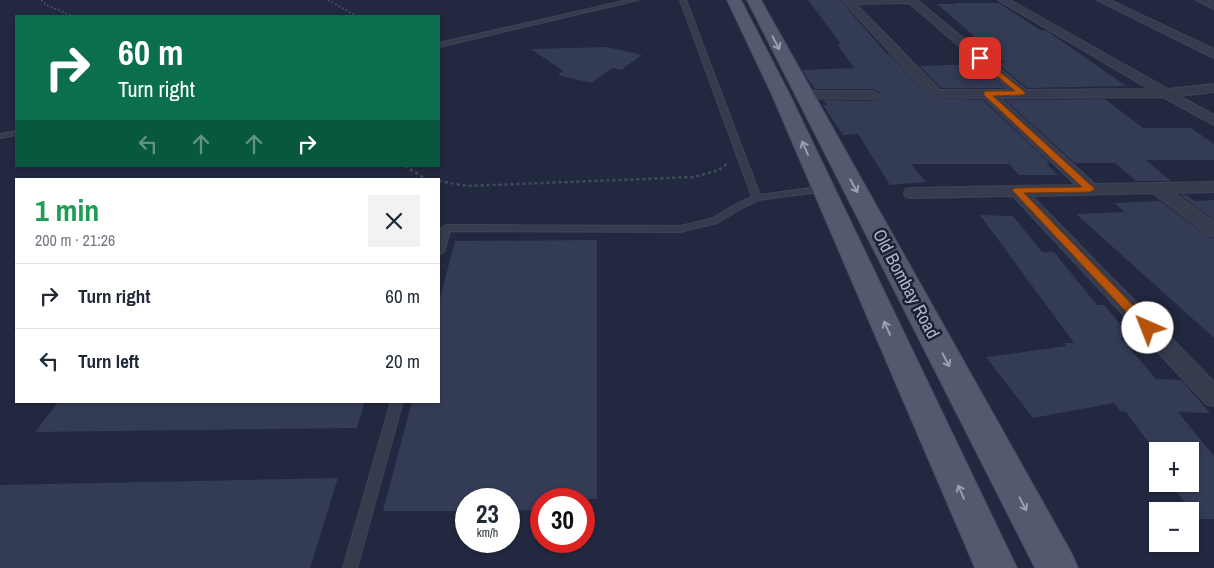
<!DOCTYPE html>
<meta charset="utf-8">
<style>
:root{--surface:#fff;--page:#f2f2f3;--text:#1f2937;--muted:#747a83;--line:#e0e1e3}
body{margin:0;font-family:"Archivo Narrow",sans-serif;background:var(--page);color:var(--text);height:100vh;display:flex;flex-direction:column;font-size:19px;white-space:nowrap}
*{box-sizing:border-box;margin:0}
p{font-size:16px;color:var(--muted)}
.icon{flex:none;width:28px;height:28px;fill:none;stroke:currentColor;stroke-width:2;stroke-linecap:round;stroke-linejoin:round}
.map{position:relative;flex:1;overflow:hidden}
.drawer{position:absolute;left:15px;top:178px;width:425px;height:225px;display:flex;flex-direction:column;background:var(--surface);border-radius:0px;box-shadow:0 1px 4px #0004}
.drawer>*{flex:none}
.guide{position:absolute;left:15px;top:15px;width:425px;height:152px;border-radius:0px;box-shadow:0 1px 4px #0004;background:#0b6e4f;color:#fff;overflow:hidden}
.controls{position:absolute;left:1149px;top:442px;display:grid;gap:10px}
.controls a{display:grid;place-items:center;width:50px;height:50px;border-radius:0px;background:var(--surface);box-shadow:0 1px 4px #0004;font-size:25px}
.speed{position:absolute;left:455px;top:488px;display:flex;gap:10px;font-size:25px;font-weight:700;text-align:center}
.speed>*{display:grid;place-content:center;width:65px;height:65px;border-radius:50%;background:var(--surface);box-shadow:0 1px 4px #0004;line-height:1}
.speed small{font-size:12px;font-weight:400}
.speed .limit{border:8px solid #d22;background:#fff;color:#111}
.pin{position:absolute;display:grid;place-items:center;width:42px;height:42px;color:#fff;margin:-21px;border-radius:10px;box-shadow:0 2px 8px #0006}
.me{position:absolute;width:55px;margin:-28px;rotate:316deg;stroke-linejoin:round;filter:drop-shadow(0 0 4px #0008)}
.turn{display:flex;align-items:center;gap:18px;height:105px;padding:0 20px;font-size:22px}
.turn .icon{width:65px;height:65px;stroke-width:2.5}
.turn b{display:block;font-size:35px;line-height:42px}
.lanes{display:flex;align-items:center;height:48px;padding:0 20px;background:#0003;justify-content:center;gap:25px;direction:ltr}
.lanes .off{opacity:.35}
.round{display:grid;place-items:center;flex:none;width:52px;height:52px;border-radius:0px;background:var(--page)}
.summary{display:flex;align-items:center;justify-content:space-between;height:85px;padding:0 20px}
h1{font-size:30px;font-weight:700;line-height:38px;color:#1e9e55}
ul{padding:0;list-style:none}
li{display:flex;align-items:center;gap:15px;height:65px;padding:0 20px;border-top:1px solid var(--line)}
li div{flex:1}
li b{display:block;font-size:19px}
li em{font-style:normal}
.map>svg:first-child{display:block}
</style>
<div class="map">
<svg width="1214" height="568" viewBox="0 0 1214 568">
<rect width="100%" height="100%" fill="#22283f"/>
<path fill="#343b55" d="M 808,0 L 840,0 L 887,54 L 889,54 L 930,98 L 983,100 L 1050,163 L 1046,163 L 1058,175 L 1019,175 L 1009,164 L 911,164 L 926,182 L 890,185 L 858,134 L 843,135 L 823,105 L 827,105 L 823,100 L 873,101 L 882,94 L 873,89 L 815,89 L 802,70 L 854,68 L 837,44 L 841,44 Z
M 954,3 L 999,3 L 1040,30 L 1047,31 L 1126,86 L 1027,88 L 997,63 L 1005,63 L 937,4 L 956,4 Z
M 607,47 L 642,55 L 621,70 L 612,68 L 591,83 L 558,75 L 563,71 L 531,49 Z
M 977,64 L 1005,88 L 941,88 L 920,66 Z
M 1105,99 L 1143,128 L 1191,128 L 1214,144 L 1214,160 L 1146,160 L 1171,181 L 1136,181 L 1115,163 L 1075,163 L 1005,100 Z
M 1152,195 L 1207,236 L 1214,238 L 1214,338 L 1076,214 L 1125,212 L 1114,203 L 1159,201 Z
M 1180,195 L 1187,195 L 1195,201 L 1214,200 L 1214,220 Z
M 980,215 L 1013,216 L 1042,252 L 1054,252 L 1097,305 L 1104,305 L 1132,338 L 1121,338 L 1156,379 L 1181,380 L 1210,413 L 1178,412 L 1214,456 L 1214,519 L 1197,519 L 1171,484 L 1190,484 L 1190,451 L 1158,451 L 1158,455 L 1126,412 L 1120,411 L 1114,403 L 1033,418 L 986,357 L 1067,346 L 1064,343 L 1074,343 Z
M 597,240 L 597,499 L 541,499 L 541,510 L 509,510 L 509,499 L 466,499 L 466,511 L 383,511 L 412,401 L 439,401 L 439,302 L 455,241 Z
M 59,401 L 365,401 L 357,428 L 35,432 Z
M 338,478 L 310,568 L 0,568 L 0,485 Z"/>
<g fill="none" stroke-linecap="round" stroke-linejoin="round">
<g stroke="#404457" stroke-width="2">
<path id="service" d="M 628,0 L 638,0 L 439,47 L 439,43 Z
M 680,0 L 686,0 L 760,195 L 824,186 L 828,189 L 827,191 L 759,200 L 744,207 L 717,223 L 680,232 L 450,231 L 444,252 L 439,255 L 439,237 L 441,228 L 446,225 L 680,226 L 711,219 L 738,203 L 752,197 Z
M 16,131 L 16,135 L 0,138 L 0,134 Z
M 391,401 L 403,401 L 357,568 L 343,568 Z"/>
</g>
<g stroke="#404457" stroke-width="2">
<path id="minor" d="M 842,0 L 917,0 L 1026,90 L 1149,89 L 998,0 L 1010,0 L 1168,89 L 1214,84 L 1214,92 L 1179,96 L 1214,115 L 1214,125 L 1163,97 L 1000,98 L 1095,184 L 1214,182 L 1214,192 L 1174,193 L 1214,222 L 1214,236 L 1208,235 L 1153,193 L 1032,196 L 1214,382 L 1214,406 L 1206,404 L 1013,196 L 912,198 L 906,197 L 904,193 L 906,189 L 912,188 L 1076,185 L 984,98 L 931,97 ZM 909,3 L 1010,90 L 940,90 L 856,4 Z
M 1097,0 L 1110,0 L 1214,49 L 1214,58 Z
M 1196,0 L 1209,0 L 1214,2 L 1214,9 Z
M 803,91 L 873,91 L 880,95 L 873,99 L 798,98 L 796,95 Z"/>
</g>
<g stroke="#404457" stroke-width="2">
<path id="primary" d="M 727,0 L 741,0 L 790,95 L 1017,568 L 975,568 L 772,95 Z
M 747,0 L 761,0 L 1072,554 L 1078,568 L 1035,568 Z"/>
</g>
<path stroke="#3d4f58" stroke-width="2" stroke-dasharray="2 2" stroke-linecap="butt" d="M 41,0 L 46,5 L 73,16
M 328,0 L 356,16"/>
<path stroke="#3d4f58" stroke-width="2.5" stroke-dasharray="3 3" stroke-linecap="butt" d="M 405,166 L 426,179
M 439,181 L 467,186 L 694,177 L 719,170 L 727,164"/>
<use href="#service" fill="#363b4e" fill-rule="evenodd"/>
<use href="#minor" fill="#363b4e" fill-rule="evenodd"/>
<use href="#primary" fill="#54596f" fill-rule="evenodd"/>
</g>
<defs><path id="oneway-shaft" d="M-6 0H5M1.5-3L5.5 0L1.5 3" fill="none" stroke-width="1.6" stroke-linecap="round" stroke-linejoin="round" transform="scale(1.25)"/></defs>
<g stroke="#9a9fb3">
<use href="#oneway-shaft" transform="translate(776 43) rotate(62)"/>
<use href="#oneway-shaft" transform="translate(805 148) rotate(-114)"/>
<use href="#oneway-shaft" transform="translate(854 186) rotate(61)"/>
<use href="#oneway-shaft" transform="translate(887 328) rotate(-114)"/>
<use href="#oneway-shaft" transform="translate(946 360) rotate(62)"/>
<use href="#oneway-shaft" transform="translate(961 492) rotate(-114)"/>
<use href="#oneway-shaft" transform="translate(1023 504) rotate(62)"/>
</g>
<path fill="#b45309" stroke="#753606" d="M 980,56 L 1026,93 L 1022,95 L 993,96 L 1095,189 L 1090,192 L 1024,193 L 1152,325 L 1154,328 L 1152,331 L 1144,331 L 1012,190 L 1016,188 L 1082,187 L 984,95 L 984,92 L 987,91 L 1015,91 L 978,60 L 977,58 Z"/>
<g text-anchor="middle" stroke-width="5" stroke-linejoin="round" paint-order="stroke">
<g font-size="18" fill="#b2b6ca" stroke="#1c2033">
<text transform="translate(906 284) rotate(62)" y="6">Old Bombay Road</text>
</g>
</g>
</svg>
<div class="controls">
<a>+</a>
<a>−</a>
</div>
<div class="speed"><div>23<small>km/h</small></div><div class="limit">30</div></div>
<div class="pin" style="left:980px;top:58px;background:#d93025"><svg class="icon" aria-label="arrive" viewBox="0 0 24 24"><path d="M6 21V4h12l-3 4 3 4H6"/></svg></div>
<svg class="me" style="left:1148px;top:328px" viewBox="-20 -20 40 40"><circle r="19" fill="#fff"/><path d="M0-13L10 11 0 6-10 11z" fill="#b45309"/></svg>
<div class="guide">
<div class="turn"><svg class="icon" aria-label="right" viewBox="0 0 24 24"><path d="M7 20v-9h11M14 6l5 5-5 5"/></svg><div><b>60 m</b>Turn right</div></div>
<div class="lanes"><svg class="icon off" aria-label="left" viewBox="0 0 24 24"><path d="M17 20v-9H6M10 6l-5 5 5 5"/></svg><svg class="icon off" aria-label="ahead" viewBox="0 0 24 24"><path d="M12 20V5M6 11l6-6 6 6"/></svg><svg class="icon off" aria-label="ahead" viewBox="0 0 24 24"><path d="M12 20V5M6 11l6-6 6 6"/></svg><svg class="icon" aria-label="right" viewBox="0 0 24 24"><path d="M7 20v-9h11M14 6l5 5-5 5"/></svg></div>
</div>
<section class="drawer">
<div class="summary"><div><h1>1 min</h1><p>200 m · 21:26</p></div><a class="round"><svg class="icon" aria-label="close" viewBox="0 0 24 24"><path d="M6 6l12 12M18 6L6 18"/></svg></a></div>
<ul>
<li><svg class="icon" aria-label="right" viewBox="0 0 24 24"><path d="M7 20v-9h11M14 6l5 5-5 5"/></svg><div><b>Turn right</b></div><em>60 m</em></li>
<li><svg class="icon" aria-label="left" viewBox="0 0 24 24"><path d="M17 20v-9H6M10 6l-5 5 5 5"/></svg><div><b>Turn left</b></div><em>20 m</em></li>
</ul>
</section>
</div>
